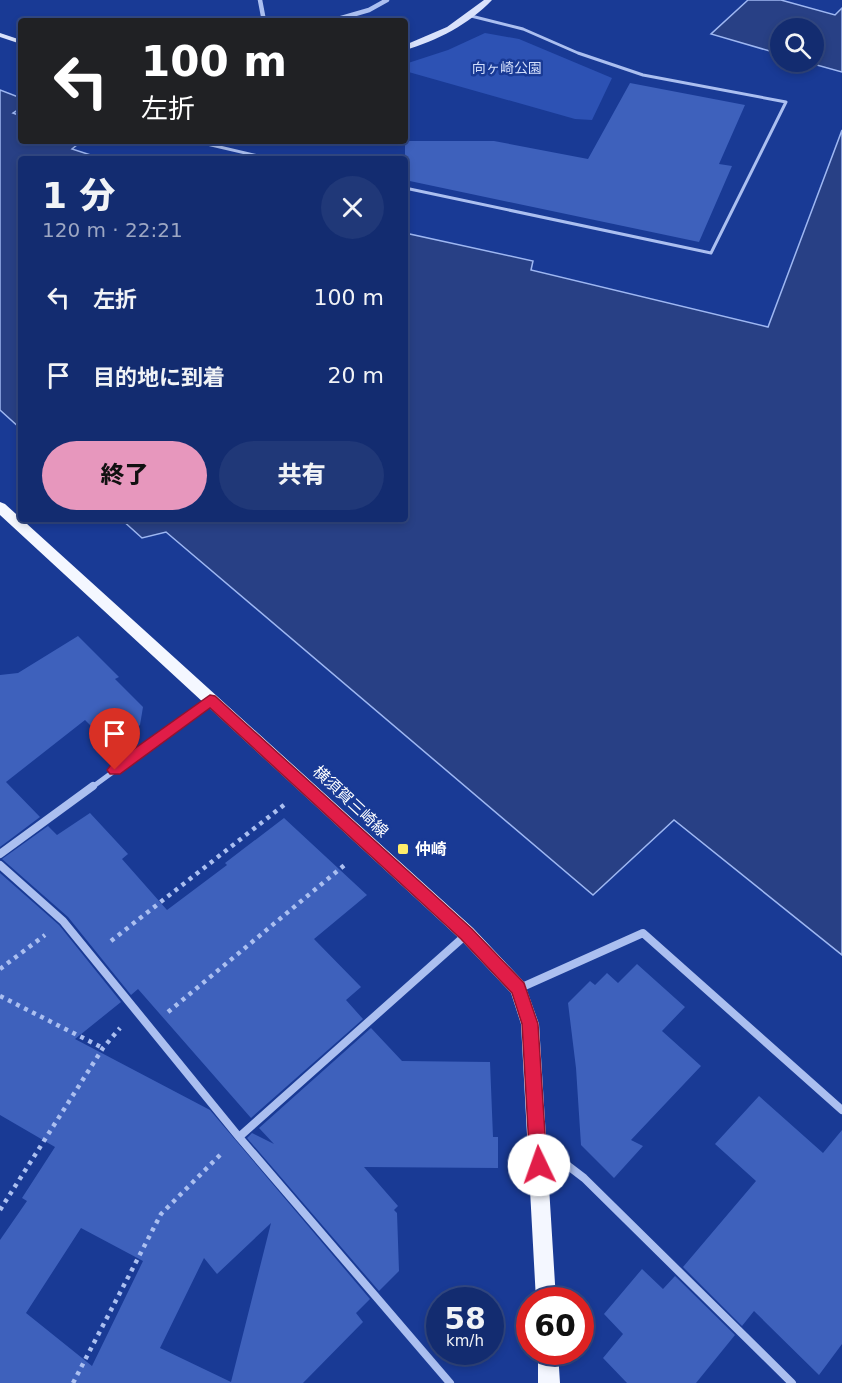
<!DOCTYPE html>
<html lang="ja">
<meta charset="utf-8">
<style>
:root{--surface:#132c70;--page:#203878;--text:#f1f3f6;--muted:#9da7c3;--line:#324883;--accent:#e797bd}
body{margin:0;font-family:"DejaVu Sans","Noto Sans JP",sans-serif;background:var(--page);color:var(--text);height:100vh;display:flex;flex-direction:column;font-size:22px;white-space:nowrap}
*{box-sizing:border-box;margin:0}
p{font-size:20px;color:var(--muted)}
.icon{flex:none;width:33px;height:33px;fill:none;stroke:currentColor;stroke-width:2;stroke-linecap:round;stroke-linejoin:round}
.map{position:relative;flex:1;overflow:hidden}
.panel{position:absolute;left:18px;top:156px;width:390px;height:366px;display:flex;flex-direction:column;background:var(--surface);border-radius:6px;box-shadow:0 3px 9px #0003,0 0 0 2px var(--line)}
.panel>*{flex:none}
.guide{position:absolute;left:18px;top:18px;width:390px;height:126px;border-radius:6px;box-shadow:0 3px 9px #0003,0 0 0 2px var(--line);background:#202124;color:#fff;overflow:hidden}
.tools{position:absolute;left:770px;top:18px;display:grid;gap:12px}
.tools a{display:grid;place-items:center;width:54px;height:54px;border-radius:50%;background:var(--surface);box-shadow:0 3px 9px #0003,0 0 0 2px var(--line);font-size:30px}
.speed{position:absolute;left:426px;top:1287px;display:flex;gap:12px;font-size:30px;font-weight:700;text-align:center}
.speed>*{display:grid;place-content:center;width:78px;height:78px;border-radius:50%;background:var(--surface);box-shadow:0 3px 9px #0003,0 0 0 2px var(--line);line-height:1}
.speed small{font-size:15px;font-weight:400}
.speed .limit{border:9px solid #d22;background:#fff;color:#111}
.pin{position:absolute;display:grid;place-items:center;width:51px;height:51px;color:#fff;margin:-62px -26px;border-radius:50% 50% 50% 0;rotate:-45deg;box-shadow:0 0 6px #0007}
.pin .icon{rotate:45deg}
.me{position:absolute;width:66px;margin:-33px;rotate:357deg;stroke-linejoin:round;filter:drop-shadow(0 0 4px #0008)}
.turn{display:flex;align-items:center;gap:21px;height:126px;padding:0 24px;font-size:27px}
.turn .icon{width:78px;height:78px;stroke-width:2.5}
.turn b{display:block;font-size:42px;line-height:51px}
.round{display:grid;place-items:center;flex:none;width:63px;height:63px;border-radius:32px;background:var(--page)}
.summary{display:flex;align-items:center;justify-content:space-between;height:102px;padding:0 24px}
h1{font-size:36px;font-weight:800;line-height:45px}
.action{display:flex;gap:12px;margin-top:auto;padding:12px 24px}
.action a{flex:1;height:69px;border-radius:36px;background:var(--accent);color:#111;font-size:24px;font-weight:800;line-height:69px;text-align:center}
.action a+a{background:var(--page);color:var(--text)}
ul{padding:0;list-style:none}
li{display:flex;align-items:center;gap:18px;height:78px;padding:0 24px}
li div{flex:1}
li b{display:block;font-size:22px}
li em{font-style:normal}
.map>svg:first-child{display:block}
</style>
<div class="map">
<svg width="842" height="1383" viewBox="0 0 842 1383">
<rect width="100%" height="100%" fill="#193a95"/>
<path fill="#2d52b4" d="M 485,33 L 519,39 L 612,78 L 592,120 L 575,119 L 405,71 L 405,64 L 448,50 Z"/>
<path fill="#284085" stroke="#9eb7f2" stroke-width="1.5" d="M 748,0 L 781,0 L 835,15 L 842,8 L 842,72 L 806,62 L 813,62 L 813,28 L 780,28 L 780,54 L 711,34 Z
M 0,90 L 21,98 L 21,108 L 13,113 L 21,116 L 21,141 L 82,141 L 72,149 L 103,159 L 21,159 L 21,429 L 0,410 Z
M 842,130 L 842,955 L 674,820 L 593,895 L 166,532 L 142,538 L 121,519 L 405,519 L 405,233 L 533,261 L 531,270 L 768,327 Z"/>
<path fill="#3e61bc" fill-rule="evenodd" d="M 630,83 L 745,105 L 719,164 L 732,166 L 699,242 L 405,180 L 405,141 L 494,141 L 588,159 Z
M 78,636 L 119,677 L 115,679 L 143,707 L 140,725 L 121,739 L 104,721 L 93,728 L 85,720 L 6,782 L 40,817 L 0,847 L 0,675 L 18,673 Z
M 90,813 L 128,854 L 122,859 L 167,910 L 227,865 L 225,863 L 284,818 L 367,895 L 314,939 L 361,987 L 346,1000 L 363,1019 L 251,1118 L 138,989 L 131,995 L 68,917 L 2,859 L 48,826 L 57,835 Z
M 0,873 L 59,925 L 121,1002 L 75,1039 L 210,1110 L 370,1299 L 356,1313 L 363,1322 L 303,1383 L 0,1383 L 0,1240 L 27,1201 L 22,1198 L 55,1147 L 0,1115 ZM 271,1223 L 231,1382 L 160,1348 L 204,1258 L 217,1274 ZM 81,1228 L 143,1261 L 92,1366 L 26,1313 Z
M 637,964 L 685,1007 L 662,1031 L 701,1066 L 631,1140 L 643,1146 L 614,1178 L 581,1145 L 576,1068 L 568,1003 L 590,981 L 595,985 L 607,973 L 618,983 Z
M 371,1028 L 402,1061 L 490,1062 L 493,1137 L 498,1137 L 498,1168 L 364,1167 L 398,1206 L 394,1210 L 397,1213 L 399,1271 L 379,1291 L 247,1138 L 252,1133 L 274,1144 L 259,1128 Z
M 759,1096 L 823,1153 L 842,1130 L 842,1344 L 819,1375 L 754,1311 L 742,1326 L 683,1267 L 756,1181 L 715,1144 Z
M 642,1269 L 663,1289 L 675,1276 L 735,1335 L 696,1383 L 627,1383 L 603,1358 L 623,1334 L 604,1314 Z"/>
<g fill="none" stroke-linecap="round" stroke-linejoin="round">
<path stroke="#abbff0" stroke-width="4.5" stroke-dasharray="4 5" stroke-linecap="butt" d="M 111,941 L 284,805
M 0,969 L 45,935
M 0,996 L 103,1048
M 168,1012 L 347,863
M 0,1210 L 103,1048 L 120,1028
M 73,1383 L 161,1214 L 221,1154"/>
<path stroke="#abbff0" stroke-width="3" d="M 194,141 L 271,159
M 405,188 L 711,253 L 786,102 L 643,75 L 578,53 L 523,29 L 471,16"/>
<path stroke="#abbff0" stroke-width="4.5" d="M 260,0 L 264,21
M 331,21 L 369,10 L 387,0"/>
<path stroke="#abbff0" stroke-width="5" d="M 91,788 L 210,701"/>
<path stroke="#abbff0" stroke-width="8" d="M 0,854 L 93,786
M 0,865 L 63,921 L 239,1137 L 450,1383
M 520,988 L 643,933 L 842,1110
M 239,1137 L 467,934
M 542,1146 L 584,1178 L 792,1383"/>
<path fill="#d9e2fb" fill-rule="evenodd" d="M 484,0 L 492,0 C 469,24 437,41 405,50 L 405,45 L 447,27 Z
M 0,33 L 21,40 L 21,44 L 0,37 Z"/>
<path fill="#f4f7ff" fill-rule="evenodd" d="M 0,502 L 5,504 L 473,928 L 524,982 L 539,1024 L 556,1300 L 536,1300 L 521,1024 L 511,993 L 461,940 L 0,515 Z
M 538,1352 L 558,1352 L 560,1383 L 538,1383 Z"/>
</g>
<path fill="#e11d48" stroke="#92132f" stroke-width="1.5" d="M 210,695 L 215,696 L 472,929 L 524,983 L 538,1024 L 547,1165 L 545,1171 L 539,1174 L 532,1171 L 530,1165 L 522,1024 L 512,993 L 461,939 L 210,708 L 120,774 L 110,774 L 107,770 L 110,766 Z"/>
<rect fill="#ffed6a" stroke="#193a95" stroke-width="2" x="397" y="843" width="12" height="12" rx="3"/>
<g text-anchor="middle" stroke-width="5" stroke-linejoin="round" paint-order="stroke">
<g font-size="14" fill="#d2defb" stroke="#193a95">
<text x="507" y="73">向ヶ崎公園</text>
</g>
<g font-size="16" fill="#fff" stroke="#193a95">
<text transform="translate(351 801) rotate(43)" y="6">横須賀三崎線</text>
</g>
<g font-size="16" font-weight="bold" fill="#fff" stroke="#193a95" text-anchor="start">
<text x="415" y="855">仲崎</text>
</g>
</g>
</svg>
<div class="tools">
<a><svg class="icon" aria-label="search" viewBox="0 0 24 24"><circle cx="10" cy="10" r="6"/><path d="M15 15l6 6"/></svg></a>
</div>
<div class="speed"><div>58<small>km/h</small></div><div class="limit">60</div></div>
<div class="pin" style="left:115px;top:770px;background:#d93025"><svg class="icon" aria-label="arrive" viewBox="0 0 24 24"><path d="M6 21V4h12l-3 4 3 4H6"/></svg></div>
<svg class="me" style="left:539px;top:1165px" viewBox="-20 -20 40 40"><circle r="19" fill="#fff"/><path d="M0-13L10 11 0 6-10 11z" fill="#e11d48"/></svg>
<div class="guide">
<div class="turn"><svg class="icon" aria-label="left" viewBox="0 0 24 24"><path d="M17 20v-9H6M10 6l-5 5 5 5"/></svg><div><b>100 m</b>左折</div></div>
</div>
<section class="panel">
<div class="summary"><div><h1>1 分</h1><p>120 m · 22:21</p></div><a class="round"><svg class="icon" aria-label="close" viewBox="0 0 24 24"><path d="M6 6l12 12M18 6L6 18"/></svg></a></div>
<ul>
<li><svg class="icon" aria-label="left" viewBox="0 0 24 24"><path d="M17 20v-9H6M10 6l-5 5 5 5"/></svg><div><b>左折</b></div><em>100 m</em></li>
<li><svg class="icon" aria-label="arrive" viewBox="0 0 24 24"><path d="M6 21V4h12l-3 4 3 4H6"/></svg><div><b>目的地に到着</b></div><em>20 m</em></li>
</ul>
<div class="action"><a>終了</a><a>共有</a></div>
</section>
</div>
